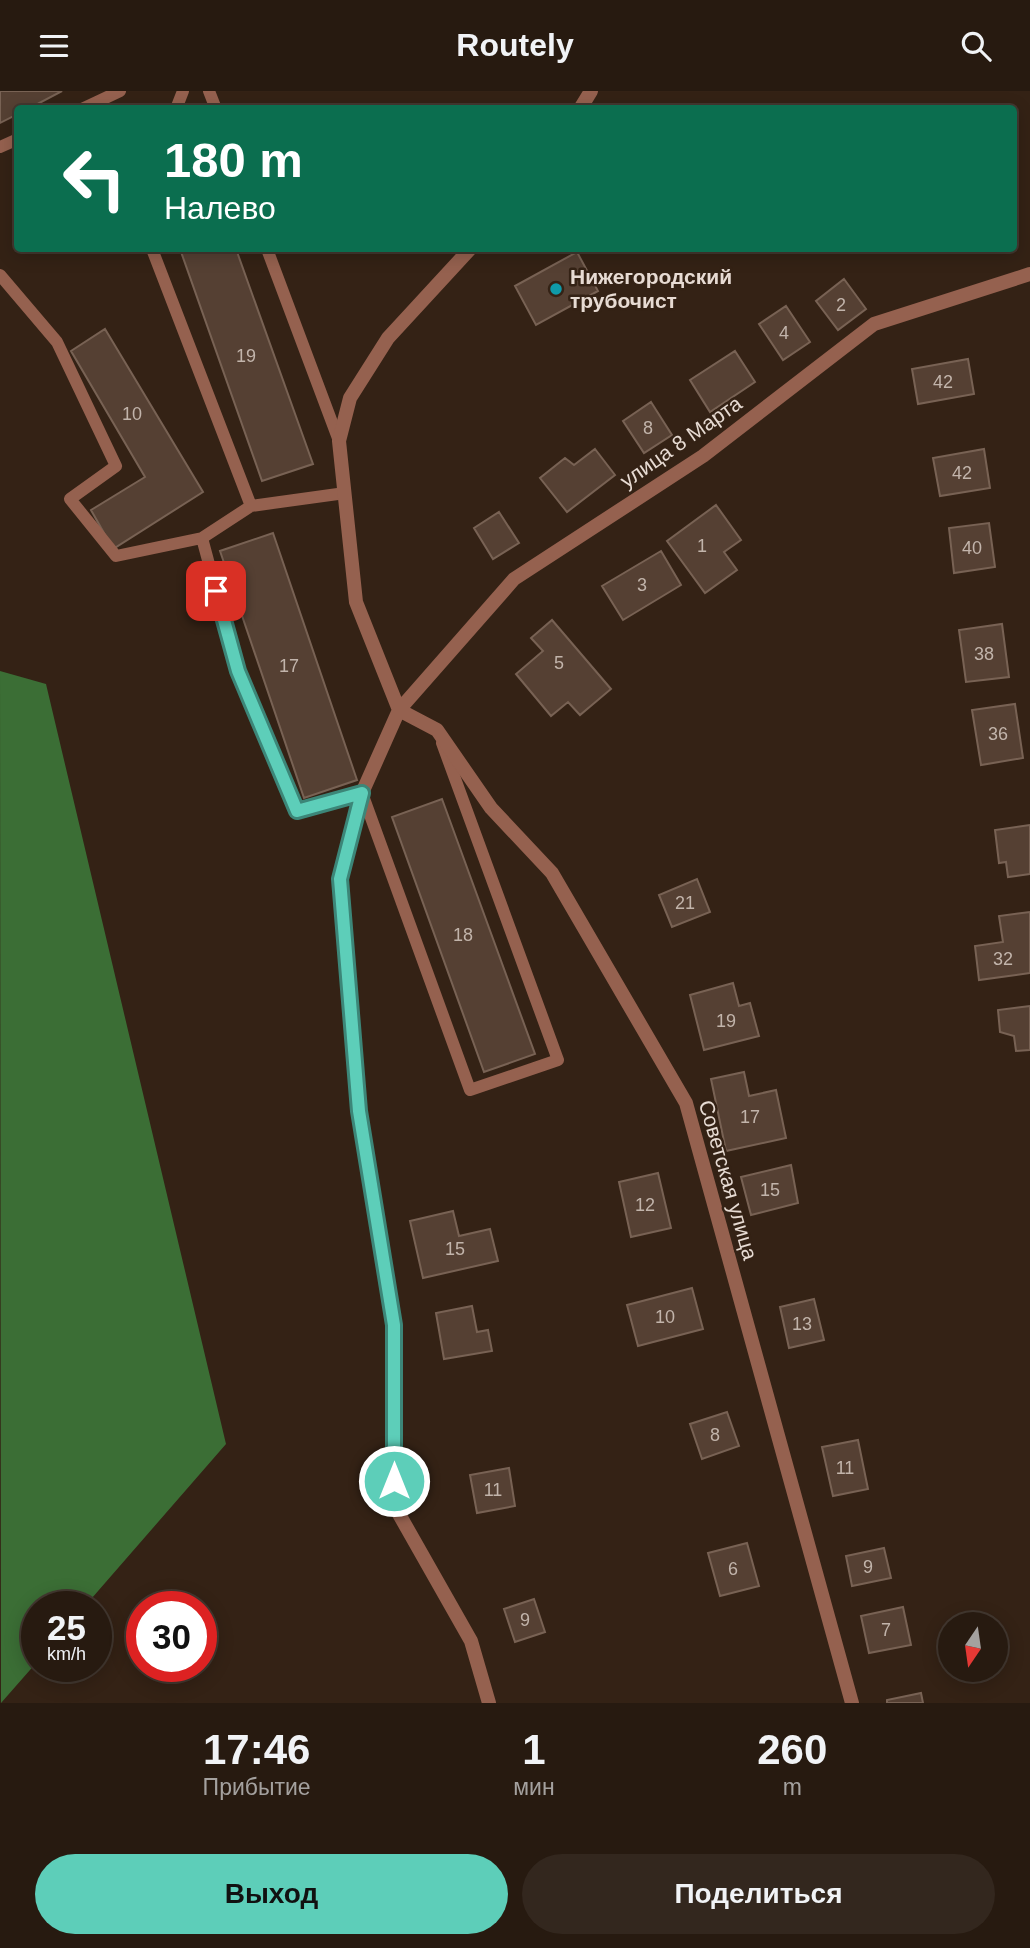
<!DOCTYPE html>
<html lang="ru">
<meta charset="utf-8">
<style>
:root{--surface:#271a10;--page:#33271e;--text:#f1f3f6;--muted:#a4a19f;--line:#433830;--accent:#5dceb9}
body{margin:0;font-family:Arial,sans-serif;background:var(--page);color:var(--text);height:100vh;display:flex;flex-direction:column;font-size:26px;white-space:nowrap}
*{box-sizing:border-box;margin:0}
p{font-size:23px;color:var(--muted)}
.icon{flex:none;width:38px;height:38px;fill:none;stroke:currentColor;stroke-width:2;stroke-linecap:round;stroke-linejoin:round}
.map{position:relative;height:1612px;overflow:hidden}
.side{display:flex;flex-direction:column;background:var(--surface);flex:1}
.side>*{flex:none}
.banner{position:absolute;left:14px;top:14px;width:1003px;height:147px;border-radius:7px;box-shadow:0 4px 18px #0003,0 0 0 2px var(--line);background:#0b6e4f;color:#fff;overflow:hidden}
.needle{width:46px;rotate:193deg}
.fabs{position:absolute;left:938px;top:1521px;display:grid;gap:14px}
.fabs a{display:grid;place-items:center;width:70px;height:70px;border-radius:50%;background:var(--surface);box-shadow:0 4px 18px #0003,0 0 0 2px var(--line);font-size:35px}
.speed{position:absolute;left:21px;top:1500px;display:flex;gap:14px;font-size:35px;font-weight:700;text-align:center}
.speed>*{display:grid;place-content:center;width:91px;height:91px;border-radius:50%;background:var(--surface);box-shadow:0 4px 18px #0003,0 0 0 2px var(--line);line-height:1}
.speed small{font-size:18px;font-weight:400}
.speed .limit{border:10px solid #d22;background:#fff;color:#111}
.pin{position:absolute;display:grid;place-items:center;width:60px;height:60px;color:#fff;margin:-30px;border-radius:14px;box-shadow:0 4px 10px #0006}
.me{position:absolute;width:77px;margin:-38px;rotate:0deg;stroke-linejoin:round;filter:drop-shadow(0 0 5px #0008)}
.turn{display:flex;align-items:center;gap:24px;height:147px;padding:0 35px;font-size:32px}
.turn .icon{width:91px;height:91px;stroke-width:2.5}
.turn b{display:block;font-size:49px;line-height:60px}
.eta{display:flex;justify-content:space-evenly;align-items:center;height:119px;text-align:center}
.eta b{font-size:42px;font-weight:700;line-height:49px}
.action{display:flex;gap:14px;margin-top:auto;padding:14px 35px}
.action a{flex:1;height:80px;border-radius:42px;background:var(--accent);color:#111;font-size:28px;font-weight:700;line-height:80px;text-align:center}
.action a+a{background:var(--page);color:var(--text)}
header{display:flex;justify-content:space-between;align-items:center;height:91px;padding:0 35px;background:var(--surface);font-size:32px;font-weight:700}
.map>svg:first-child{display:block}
</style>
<header><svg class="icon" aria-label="menu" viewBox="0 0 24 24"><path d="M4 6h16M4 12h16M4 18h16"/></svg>Routely<svg class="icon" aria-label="search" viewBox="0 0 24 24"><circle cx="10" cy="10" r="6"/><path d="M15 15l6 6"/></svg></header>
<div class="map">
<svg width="1030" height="1612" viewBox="0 0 1030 1612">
<rect width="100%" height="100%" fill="#342215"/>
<path fill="#3b6e35" d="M 0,580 L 46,593 L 226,1353 L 85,1515 L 37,1516 L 37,1571 L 1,1612 Z"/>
<path fill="#554033" stroke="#786254" stroke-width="2" d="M 0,0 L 62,0 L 28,18 L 18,18 L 18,23 L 0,32 Z
M 180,158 L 236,158 L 313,373 L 262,390 Z
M 577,161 L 598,200 L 536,234 L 515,195 Z
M 844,188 L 866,218 L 838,239 L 816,210 Z
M 786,215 L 810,251 L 783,269 L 759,233 Z
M 105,238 L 203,401 L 113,458 L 91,419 L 145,386 L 71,260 Z
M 735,260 L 755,291 L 710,321 L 690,289 Z
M 968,268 L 974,303 L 918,313 L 912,278 Z
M 651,311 L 672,344 L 644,362 L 623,330 Z
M 595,358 L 615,384 L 567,421 L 540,387 L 565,367 L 574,374 Z
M 984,358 L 990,397 L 940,405 L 933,367 Z
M 716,414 L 741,449 L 724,461 L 737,479 L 705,502 L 667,450 Z
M 499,421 L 519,452 L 493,468 L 474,437 Z
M 989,432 L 995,476 L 954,482 L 949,437 Z
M 273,442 L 357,689 L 304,707 L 220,460 Z
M 661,460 L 681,494 L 623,529 L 602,495 Z
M 552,529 L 611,598 L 580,624 L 568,611 L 551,625 L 516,583 L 543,560 L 531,547 Z
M 1002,533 L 1009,586 L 966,591 L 959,539 Z
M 1015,613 L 1023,667 L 981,674 L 972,619 Z
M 442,708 L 535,963 L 484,981 L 392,726 Z
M 1030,734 L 1030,783 L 1008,786 L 1006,771 L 999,772 L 995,739 Z
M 697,788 L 710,821 L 672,836 L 659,804 Z
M 1030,821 L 1030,882 L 979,889 L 975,855 L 1003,851 L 999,825 Z
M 733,892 L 739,915 L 750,912 L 759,945 L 704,959 L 690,904 Z
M 1030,915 L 1030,959 L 1016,960 L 1014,945 L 1000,941 L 998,919 Z
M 744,981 L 749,1005 L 776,999 L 786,1047 L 726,1060 L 711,988 Z
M 791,1074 L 798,1112 L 751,1124 L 741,1086 Z
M 658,1082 L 671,1137 L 631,1146 L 619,1091 Z
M 453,1120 L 459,1145 L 490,1138 L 498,1170 L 423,1187 L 410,1130 Z
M 692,1197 L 703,1238 L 638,1255 L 627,1214 Z
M 814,1208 L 824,1249 L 789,1257 L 780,1216 Z
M 472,1215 L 477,1241 L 488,1239 L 492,1260 L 444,1268 L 436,1222 Z
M 727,1321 L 739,1355 L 702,1368 L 690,1333 Z
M 858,1349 L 868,1398 L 833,1405 L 822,1356 Z
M 509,1377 L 515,1415 L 477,1422 L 470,1384 Z
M 747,1452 L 759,1495 L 720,1505 L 708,1462 Z
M 884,1457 L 891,1487 L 852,1495 L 846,1465 Z
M 534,1508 L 545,1541 L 515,1551 L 504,1518 Z
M 903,1516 L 911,1554 L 869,1562 L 861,1525 Z
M 921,1602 L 923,1612 L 887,1612 L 887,1609 Z"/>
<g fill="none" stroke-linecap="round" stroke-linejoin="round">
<path stroke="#95614f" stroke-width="12" d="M 209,0 L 216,18
M 82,18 L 120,0
M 176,18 L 183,0
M 0,56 L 18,48
M 152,158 L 251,415 L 345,402
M 267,158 L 339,350
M 0,184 L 57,251 L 116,375 L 70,408 L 116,465 L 202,447
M 251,415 L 202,447 L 238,581 L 297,720 L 362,702 L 470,999 L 558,969 L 442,652"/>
<path stroke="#95614f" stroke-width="14" d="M 580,18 L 591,0
M 399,619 L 437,639 L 491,717 L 552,782 L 686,1012 L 852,1612
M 399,619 L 356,511 L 339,350 L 350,307 L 388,247 L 470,158
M 489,1612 L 471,1550 L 395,1416 L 394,1234 L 359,1020 L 340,788 L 362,702 L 399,619 L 514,488 L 703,365 L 874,233 L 1030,183"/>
</g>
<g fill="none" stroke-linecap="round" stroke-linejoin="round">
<g stroke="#3c8678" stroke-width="18">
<path id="route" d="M 216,500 L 238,580 L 297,720 L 362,702 L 340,788 L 359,1020 L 394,1234 L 394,1390"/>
</g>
<use href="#route" stroke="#5dceb9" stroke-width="12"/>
</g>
<circle fill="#0f9aa8" stroke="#342215" stroke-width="2.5" cx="556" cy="198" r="7"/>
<g text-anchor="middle" stroke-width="5" stroke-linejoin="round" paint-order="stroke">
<g font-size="18" fill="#c2b4ab">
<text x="841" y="220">2</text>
<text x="784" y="248">4</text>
<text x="246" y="271">19</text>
<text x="943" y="297">42</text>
<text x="132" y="329">10</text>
<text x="648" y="343">8</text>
<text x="962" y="388">42</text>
<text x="702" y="461">1</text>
<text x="972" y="463">40</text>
<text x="642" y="500">3</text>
<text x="984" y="569">38</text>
<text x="559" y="578">5</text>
<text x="289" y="581">17</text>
<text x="998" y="649">36</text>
<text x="685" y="818">21</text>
<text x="463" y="850">18</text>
<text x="1003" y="874">32</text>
<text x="726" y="936">19</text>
<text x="750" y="1032">17</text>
<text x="770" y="1105">15</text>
<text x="645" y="1120">12</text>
<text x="455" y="1164">15</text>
<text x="665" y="1232">10</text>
<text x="802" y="1239">13</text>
<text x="715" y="1350">8</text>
<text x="845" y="1383">11</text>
<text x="493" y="1405">11</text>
<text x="868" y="1482">9</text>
<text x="733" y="1484">6</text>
<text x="525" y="1535">9</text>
<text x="886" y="1545">7</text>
</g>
<g font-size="21" font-weight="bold" fill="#e7dbd3" stroke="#342215" text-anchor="start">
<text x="570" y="193">Нижегородский<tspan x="570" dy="24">трубочист</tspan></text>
</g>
<g font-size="21" fill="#e7dbd3" stroke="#342215">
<text transform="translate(681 351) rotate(-35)" y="7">улица 8 Марта</text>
<text transform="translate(728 1089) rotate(74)" y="7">Советская улица</text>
</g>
</g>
</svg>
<div class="fabs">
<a><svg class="needle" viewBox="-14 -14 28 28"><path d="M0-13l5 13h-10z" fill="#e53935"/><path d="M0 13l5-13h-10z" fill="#a4a19f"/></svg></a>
</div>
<div class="speed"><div>25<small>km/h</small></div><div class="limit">30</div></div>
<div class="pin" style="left:216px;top:500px;background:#d93025"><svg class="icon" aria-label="arrive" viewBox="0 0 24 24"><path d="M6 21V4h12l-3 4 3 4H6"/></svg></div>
<svg class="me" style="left:394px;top:1390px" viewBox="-20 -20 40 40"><circle r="17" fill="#5dceb9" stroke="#fff" stroke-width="3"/><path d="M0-11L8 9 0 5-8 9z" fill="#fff"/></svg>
<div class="banner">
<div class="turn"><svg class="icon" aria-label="left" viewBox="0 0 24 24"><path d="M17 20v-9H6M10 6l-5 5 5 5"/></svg><div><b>180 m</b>Налево</div></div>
</div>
</div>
<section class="side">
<div class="eta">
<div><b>17:46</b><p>Прибытие</p></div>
<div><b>1</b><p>мин</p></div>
<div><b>260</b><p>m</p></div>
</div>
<div class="action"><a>Выход</a><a>Поделиться</a></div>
</section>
